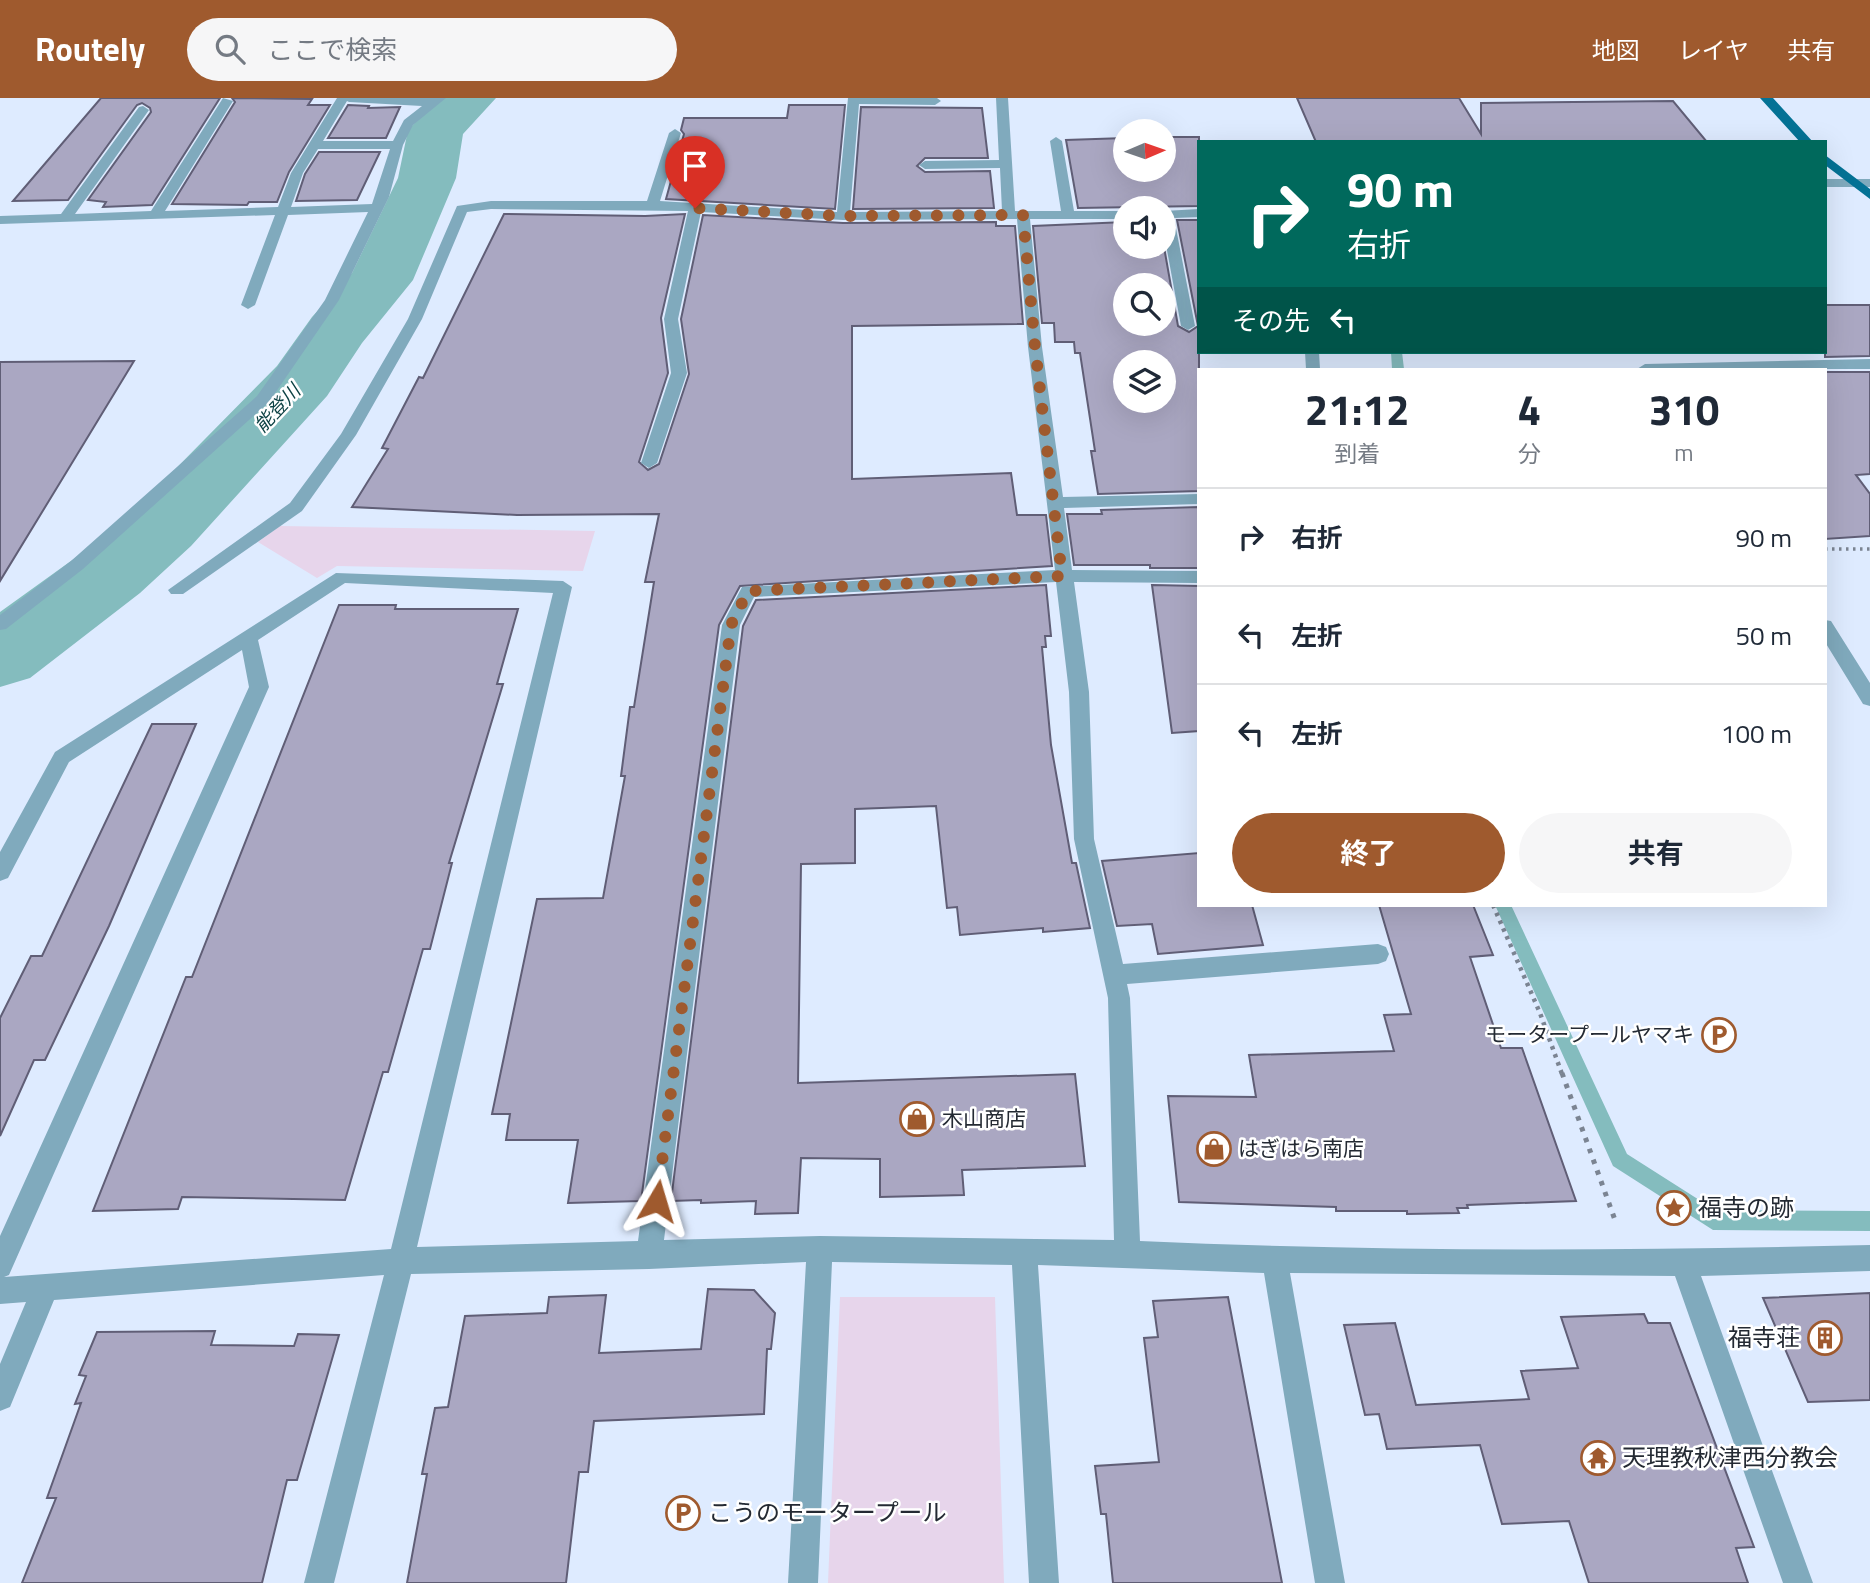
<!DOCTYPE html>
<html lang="ja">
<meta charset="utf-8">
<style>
:root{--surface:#fff;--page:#f6f6f7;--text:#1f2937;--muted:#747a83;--line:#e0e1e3;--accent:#9f5a2e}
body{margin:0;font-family:"Titillium Web","Noto Sans JP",sans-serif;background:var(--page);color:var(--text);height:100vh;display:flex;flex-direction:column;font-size:26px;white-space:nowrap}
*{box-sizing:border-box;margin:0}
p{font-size:23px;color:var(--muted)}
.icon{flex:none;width:38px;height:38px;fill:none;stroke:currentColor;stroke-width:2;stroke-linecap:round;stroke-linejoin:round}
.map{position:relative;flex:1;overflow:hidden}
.panel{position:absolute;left:1197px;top:270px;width:630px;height:539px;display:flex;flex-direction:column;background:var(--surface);border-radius:0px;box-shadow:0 7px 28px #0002}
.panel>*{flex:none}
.guide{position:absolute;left:1197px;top:42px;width:630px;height:214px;border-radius:0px;box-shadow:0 7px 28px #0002;background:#00695c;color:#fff;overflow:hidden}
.needle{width:46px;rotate:88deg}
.fabs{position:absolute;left:1113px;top:21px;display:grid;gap:14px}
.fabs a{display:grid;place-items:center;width:63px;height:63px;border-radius:50%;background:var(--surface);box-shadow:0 7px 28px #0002;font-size:35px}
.pin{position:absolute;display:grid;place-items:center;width:60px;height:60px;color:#fff;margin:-72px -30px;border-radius:50% 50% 50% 0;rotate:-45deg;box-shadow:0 0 7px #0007}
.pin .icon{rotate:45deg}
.me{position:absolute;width:77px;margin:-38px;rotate:7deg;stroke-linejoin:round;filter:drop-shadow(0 0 5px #0008)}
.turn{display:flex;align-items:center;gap:24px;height:147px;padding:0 35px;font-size:32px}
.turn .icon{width:91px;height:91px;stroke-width:2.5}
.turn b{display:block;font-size:49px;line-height:60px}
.then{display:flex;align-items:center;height:66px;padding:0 35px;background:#0003;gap:14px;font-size:26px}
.eta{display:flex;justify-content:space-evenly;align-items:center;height:119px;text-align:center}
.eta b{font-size:42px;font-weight:700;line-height:49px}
.button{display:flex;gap:14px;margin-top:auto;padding:14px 35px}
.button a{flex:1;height:80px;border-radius:42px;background:var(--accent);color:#fff;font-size:28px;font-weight:700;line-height:80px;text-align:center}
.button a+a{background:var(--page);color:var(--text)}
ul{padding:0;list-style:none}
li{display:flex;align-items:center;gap:21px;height:98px;padding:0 35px;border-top:2px solid var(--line)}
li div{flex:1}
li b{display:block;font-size:26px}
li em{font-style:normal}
header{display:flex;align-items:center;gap:42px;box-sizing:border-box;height:98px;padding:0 35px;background:var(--accent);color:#fff}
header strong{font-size:33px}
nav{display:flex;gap:38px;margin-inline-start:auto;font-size:24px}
.search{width:490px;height:63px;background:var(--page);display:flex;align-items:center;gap:18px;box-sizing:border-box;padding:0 24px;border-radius:38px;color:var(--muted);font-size:26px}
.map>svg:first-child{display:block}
</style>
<header>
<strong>Routely</strong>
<div class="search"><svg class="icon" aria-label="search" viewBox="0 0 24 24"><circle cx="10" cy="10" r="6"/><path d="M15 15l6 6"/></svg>ここで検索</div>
<nav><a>地図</a><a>レイヤ</a><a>共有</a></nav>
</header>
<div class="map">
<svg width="1870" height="1485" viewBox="0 0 1870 1485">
<rect width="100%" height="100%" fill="#deebff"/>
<path fill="#e7d5eb" d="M 280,428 L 595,433 L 583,473 L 337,468 L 317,480 L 258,444 Z
M 840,1199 L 995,1199 L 1004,1485 L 828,1485 Z"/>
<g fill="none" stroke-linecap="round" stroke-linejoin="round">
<path fill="#84bcbe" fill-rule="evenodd" d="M 1391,254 L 1402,254 L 1404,271 L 1392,271 Z
M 1495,807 L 1511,807 L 1627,1056 L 1715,1112 L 1870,1113 L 1870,1133 L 1713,1132 L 1613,1068 Z"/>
<path fill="#84bcbe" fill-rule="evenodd" d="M 438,0 L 496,0 L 463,36 L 456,80 L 413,182 L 362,245 L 327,298 L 191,448 L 140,495 L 30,580 L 0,589 L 0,514 L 82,455 L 135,412 L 277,268 L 312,219 L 352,175 L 398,80 L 408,32 Z"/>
</g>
<path fill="#aaa7c2" stroke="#605e76" stroke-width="2" fill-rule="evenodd" d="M 101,0 L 220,0 L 152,107 L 103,109 L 106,104 L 88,102 L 151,14 L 150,10 L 142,5 L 137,7 L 68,102 L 13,103 Z
M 232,0 L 312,1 L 308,7 L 330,7 L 289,74 L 277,104 L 249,104 L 247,107 L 172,106 L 235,4 Z
M 1297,0 L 1459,0 L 1481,36 L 1481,5 L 1673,3 L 1707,44 L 1316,44 Z
M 348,7 L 369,8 L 368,10 L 400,9 L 386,40 L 328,40 Z
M 789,7 L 845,7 L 835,111 L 666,101 L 684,36 L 681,32 L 684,20 L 787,20 Z
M 861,9 L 982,10 L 988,60 L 925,60 L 917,68 L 925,74 L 990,73 L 994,110 L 853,111 Z
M 1164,39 L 1199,39 L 1199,108 L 1078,110 L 1066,42 L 1125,40 L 1125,72 L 1164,72 Z
M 319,54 L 380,54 L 357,102 L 296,103 L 305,76 Z
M 504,116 L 645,118 L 685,116 L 661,220 L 668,275 L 639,364 L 648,372 L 659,366 L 689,276 L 681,221 L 703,117 L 843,125 L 996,124 L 996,128 L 1015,128 L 1023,226 L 852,228 L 852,381 L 1011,375 L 1017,417 L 1046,417 L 1052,468 L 740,488 L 719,527 L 641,1103 L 568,1105 L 578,1042 L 506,1042 L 510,1016 L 492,1016 L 537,801 L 603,800 L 625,678 L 621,678 L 630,609 L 634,609 L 654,484 L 645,484 L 659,416 L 517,417 L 352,409 L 388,351 L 382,350 L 419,279 L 423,280 Z
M 1177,122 L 1199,122 L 1199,393 L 1098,396 L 1091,353 L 1095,353 L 1080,255 L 1075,255 L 1074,244 L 1055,244 L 1054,225 L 1042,225 L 1033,128 L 1125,124 L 1125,149 L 1164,149 L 1178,228 L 1189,234 L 1198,228 ZM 1125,187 L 1164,187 L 1164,226 L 1125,226 ZM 1125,264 L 1164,264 L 1164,303 L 1125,303 Z
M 1825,207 L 1870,207 L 1870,258 L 1825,259 Z
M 134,263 L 61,383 L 0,483 L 0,264 Z
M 1825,274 L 1870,274 L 1870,376 L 1856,377 L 1870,396 L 1870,438 L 1825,441 Z
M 1199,409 L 1199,470 L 1150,470 L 1150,467 L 1074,467 L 1067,416 L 1102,416 L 1101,412 Z
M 1046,487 L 1051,538 L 1045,538 L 1046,549 L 1042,549 L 1051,647 L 1072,765 L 1076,765 L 1090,830 L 1043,834 L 1043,830 L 960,837 L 957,809 L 947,810 L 936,708 L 855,711 L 855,765 L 801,766 L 798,985 L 1075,976 L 1085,1068 L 962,1072 L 964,1097 L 880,1099 L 880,1061 L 801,1060 L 798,1115 L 755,1116 L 756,1103 L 701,1105 L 701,1102 L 671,1103 L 743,528 L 756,502 Z
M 1152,487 L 1199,488 L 1199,633 L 1172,635 Z
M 339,507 L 396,507 L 395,511 L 518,511 L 497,586 L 503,586 L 449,765 L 452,765 L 430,851 L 423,851 L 388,974 L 383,974 L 345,1102 L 182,1099 L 178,1111 L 93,1113 L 186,879 L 192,879 Z
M 152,626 L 196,626 L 109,828 L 45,962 L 34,962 L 0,1038 L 0,920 L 31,858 L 42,858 Z
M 1199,755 L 1199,807 L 1252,807 L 1263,847 L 1158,856 L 1152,826 L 1117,828 L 1102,763 Z
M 1379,807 L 1473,807 L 1493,857 L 1470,859 L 1501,950 L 1522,950 L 1576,1103 L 1467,1107 L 1468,1110 L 1457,1110 L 1459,1115 L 1407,1116 L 1407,1113 L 1336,1113 L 1336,1109 L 1179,1104 L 1168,998 L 1256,999 L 1249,957 L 1394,953 L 1384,917 L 1411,916 Z
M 708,1191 L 754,1192 L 775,1215 L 771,1251 L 767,1251 L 764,1316 L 594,1323 L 588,1374 L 579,1374 L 566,1485 L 407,1485 L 427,1376 L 422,1376 L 435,1310 L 448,1309 L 465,1218 L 547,1215 L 549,1199 L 606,1197 L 599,1255 L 701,1251 Z
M 1870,1195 L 1870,1302 L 1808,1304 L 1763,1200 Z
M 1228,1199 L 1282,1485 L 1113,1485 L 1106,1416 L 1101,1416 L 1095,1368 L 1159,1364 L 1144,1240 L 1158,1239 L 1153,1203 Z
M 1644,1216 L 1648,1225 L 1670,1225 L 1754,1449 L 1736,1450 L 1748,1485 L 1589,1485 L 1569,1423 L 1502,1426 L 1480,1347 L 1387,1351 L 1379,1316 L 1365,1317 L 1344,1227 L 1395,1225 L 1416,1307 L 1529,1301 L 1521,1273 L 1578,1270 L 1561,1219 Z
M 215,1233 L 211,1247 L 294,1248 L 298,1236 L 339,1237 L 297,1382 L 287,1382 L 262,1485 L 22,1485 L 56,1400 L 47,1400 L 81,1305 L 75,1306 L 86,1278 L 79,1277 L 97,1234 Z"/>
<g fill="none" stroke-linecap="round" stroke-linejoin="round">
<path stroke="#7b8492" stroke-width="3.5" stroke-dasharray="2.5 4.5" stroke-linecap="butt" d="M 1825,451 L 1870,451"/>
<path stroke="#7b8492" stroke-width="4.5" stroke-dasharray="3.5 5" stroke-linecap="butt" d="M 1493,807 L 1540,915 L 1562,976"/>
<path stroke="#7b8492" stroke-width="5" stroke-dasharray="4.5 7" stroke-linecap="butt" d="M 1562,975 L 1615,1122"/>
<path fill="#80aabd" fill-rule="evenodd" d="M 223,0 L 233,3 L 165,113 L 278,109 L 291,75 L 337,0 L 446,0 L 413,27 L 403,47 L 389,99 L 339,202 L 269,304 L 83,471 L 6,531 L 0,532 L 0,517 L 71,463 L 257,298 L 325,202 L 368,114 L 288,117 L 255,207 L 248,211 L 241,207 L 275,117 L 0,126 L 0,118 L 61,116 L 139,9 L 143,8 L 149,12 L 75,116 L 151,113 ZM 347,3 L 349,4 L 422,8 L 404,22 L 393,43 L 323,43 ZM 318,51 L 390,51 L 372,106 L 291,109 L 303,75 Z
M 848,0 L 937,0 L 941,3 L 935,7 L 859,6 L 850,114 L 1002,113 L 1000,70 L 925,71 L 919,67 L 925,63 L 999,62 L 996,0 L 1008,0 L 1015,113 L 1061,113 L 1050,43 L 1056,39 L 1062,43 L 1074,113 L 1125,113 L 1125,121 L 1030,121 L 1042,249 L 1063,399 L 1199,396 L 1199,406 L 1064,410 L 1072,472 L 1199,473 L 1199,485 L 1074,484 L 1089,594 L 1094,741 L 1123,866 L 1378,846 L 1386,849 L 1389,856 L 1386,863 L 1378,866 L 1127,886 L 1130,900 L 1140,1143 C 1383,1154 1627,1153 1870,1147 L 1870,1173 L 1701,1178 L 1813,1485 L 1783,1485 L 1675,1178 L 1290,1175 L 1345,1485 L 1315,1485 L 1264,1175 L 1038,1167 L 1059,1485 L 1029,1485 L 1012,1167 L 832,1164 L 818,1485 L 788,1485 L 806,1164 L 649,1171 L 411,1176 L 334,1485 L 304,1485 L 384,1177 L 54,1202 L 10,1309 L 0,1313 L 0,1266 L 26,1204 L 0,1206 L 0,1138 L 249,589 L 242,552 L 69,664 L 8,780 L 0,783 L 0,754 L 55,654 L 336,475 L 563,483 L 572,489 L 417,1149 L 638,1143 L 722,527 L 742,489 L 1055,472 L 1028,249 L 1017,121 L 843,122 L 701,114 L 678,221 L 687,275 L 657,365 L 649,370 L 641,365 L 671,275 L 664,221 L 688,113 L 491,111 L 467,114 L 422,221 L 356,337 L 302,413 L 183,496 L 171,496 L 168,492 L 290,405 L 341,336 L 408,221 L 457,108 L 491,103 L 647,103 L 669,35 L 675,31 L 681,35 L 660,103 L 837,114 ZM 1056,484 L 1069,594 L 1074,741 L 1108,900 L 1114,1142 L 820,1138 L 664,1142 L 740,527 L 754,499 ZM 345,485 L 553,495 L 391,1151 L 4,1179 L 9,1177 L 269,589 L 258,542 Z
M 1825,81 L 1870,81 L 1870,89 L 1825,89 Z
M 1199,111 L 1199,119 L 1174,120 L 1195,228 L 1188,232 L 1181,228 L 1164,136 L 1164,113 Z
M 1305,254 L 1319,254 L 1320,271 L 1306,271 Z
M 1870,261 L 1870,271 L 1637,271 L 1645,266 Z
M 1825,522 L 1831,523 L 1870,585 L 1870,608 L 1863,606 L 1825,544 Z"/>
<path fill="#047295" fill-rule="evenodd" d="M 1760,0 L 1773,0 L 1813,44 L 1800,44 Z
M 1825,57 L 1870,91 L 1870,101 L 1825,67 Z"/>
</g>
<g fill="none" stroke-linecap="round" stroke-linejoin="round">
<path stroke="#9f5a2e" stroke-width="12" stroke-dasharray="0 21.6" d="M 657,1103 L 731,527 L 748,493 L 1062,478 L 1035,249 L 1023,117 L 843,118 L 695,110"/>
</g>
<defs>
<g id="parking-ring" transform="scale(1.75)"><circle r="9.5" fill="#fff" stroke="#9f5a2e" stroke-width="1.5"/><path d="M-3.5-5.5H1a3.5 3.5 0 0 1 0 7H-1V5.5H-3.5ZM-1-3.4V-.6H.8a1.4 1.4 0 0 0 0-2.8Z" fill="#9f5a2e"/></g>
<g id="shop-ring" transform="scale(1.75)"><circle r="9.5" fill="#fff" stroke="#9f5a2e" stroke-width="1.5"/><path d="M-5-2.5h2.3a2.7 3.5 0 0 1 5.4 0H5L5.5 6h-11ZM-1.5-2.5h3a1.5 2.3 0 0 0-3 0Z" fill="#9f5a2e"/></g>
<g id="sight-ring" transform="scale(1.75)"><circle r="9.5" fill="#fff" stroke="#9f5a2e" stroke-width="1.5"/><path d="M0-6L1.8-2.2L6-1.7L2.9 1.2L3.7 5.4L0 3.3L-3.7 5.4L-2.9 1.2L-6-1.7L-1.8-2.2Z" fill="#9f5a2e"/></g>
<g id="building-ring" transform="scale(1.75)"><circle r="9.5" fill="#fff" stroke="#9f5a2e" stroke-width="1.5"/><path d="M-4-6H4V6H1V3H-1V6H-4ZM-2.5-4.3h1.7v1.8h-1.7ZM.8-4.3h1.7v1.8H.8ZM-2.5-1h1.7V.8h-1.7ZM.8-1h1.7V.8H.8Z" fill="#9f5a2e"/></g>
<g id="temple-ring" transform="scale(1.75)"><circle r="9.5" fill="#fff" stroke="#9f5a2e" stroke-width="1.5"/><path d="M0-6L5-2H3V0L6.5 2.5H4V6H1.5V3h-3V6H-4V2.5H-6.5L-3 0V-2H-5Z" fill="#9f5a2e"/></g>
</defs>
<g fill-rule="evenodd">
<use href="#parking-ring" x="1719" y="937"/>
<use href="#shop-ring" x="917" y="1021"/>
<use href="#shop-ring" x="1214" y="1051"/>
<use href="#sight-ring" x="1674" y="1110"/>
<use href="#building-ring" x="1825" y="1240"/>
<use href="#temple-ring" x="1598" y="1360"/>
<use href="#parking-ring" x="683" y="1415"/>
</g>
<g text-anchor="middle" stroke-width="5" stroke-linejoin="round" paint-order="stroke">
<g font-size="19" font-style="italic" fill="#0c4143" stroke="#fff">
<text transform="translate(277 310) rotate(-47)" y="7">能登川</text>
</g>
<g font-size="21" fill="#242a33" stroke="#fff" text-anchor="start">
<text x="1694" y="944" text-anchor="end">モータープールヤマキ</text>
<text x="942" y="1028">木山商店</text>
<text x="1238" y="1058">はぎはら南店</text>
</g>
<g font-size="24" fill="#242a33" stroke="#fff" text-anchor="start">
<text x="1698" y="1118">福寺の跡</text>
<text x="1800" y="1248" text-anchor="end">福寺荘</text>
<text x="1622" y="1368">天理教秋津西分教会</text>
<text x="708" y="1423">こうのモータープール</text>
</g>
</g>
</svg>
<div class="fabs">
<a><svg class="needle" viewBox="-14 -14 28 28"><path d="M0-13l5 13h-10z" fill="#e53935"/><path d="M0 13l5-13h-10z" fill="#747a83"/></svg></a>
<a><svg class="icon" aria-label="sound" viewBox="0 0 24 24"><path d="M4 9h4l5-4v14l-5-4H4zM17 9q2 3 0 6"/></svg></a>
<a><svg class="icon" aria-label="search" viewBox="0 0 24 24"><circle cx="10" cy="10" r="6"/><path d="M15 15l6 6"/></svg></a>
<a><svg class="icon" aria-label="layers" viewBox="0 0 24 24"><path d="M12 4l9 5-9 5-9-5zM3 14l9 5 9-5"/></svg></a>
</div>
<div class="pin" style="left:695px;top:110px;background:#d93025"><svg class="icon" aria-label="arrive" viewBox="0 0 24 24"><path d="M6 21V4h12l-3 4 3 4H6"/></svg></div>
<svg class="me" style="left:657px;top:1103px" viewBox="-20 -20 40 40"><path d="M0-17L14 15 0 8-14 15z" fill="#9f5a2e" stroke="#fff" stroke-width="4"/></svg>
<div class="guide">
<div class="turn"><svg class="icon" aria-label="right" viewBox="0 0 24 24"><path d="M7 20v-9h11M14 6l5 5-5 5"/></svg><div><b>90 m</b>右折</div></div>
<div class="then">その先<svg class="icon" aria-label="left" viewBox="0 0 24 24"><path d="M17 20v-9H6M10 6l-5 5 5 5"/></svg></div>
</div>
<section class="panel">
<div class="eta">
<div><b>21:12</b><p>到着</p></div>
<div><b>4</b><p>分</p></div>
<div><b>310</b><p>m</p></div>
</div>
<ul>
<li><svg class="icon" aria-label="right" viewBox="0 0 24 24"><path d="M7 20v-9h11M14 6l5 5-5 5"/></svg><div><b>右折</b></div><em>90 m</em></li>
<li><svg class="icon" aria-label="left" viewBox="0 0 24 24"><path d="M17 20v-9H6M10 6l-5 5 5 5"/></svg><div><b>左折</b></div><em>50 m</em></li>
<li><svg class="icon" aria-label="left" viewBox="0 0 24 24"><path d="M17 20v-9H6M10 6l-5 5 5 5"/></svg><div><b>左折</b></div><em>100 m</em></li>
</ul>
<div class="button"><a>終了</a><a>共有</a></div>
</section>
</div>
